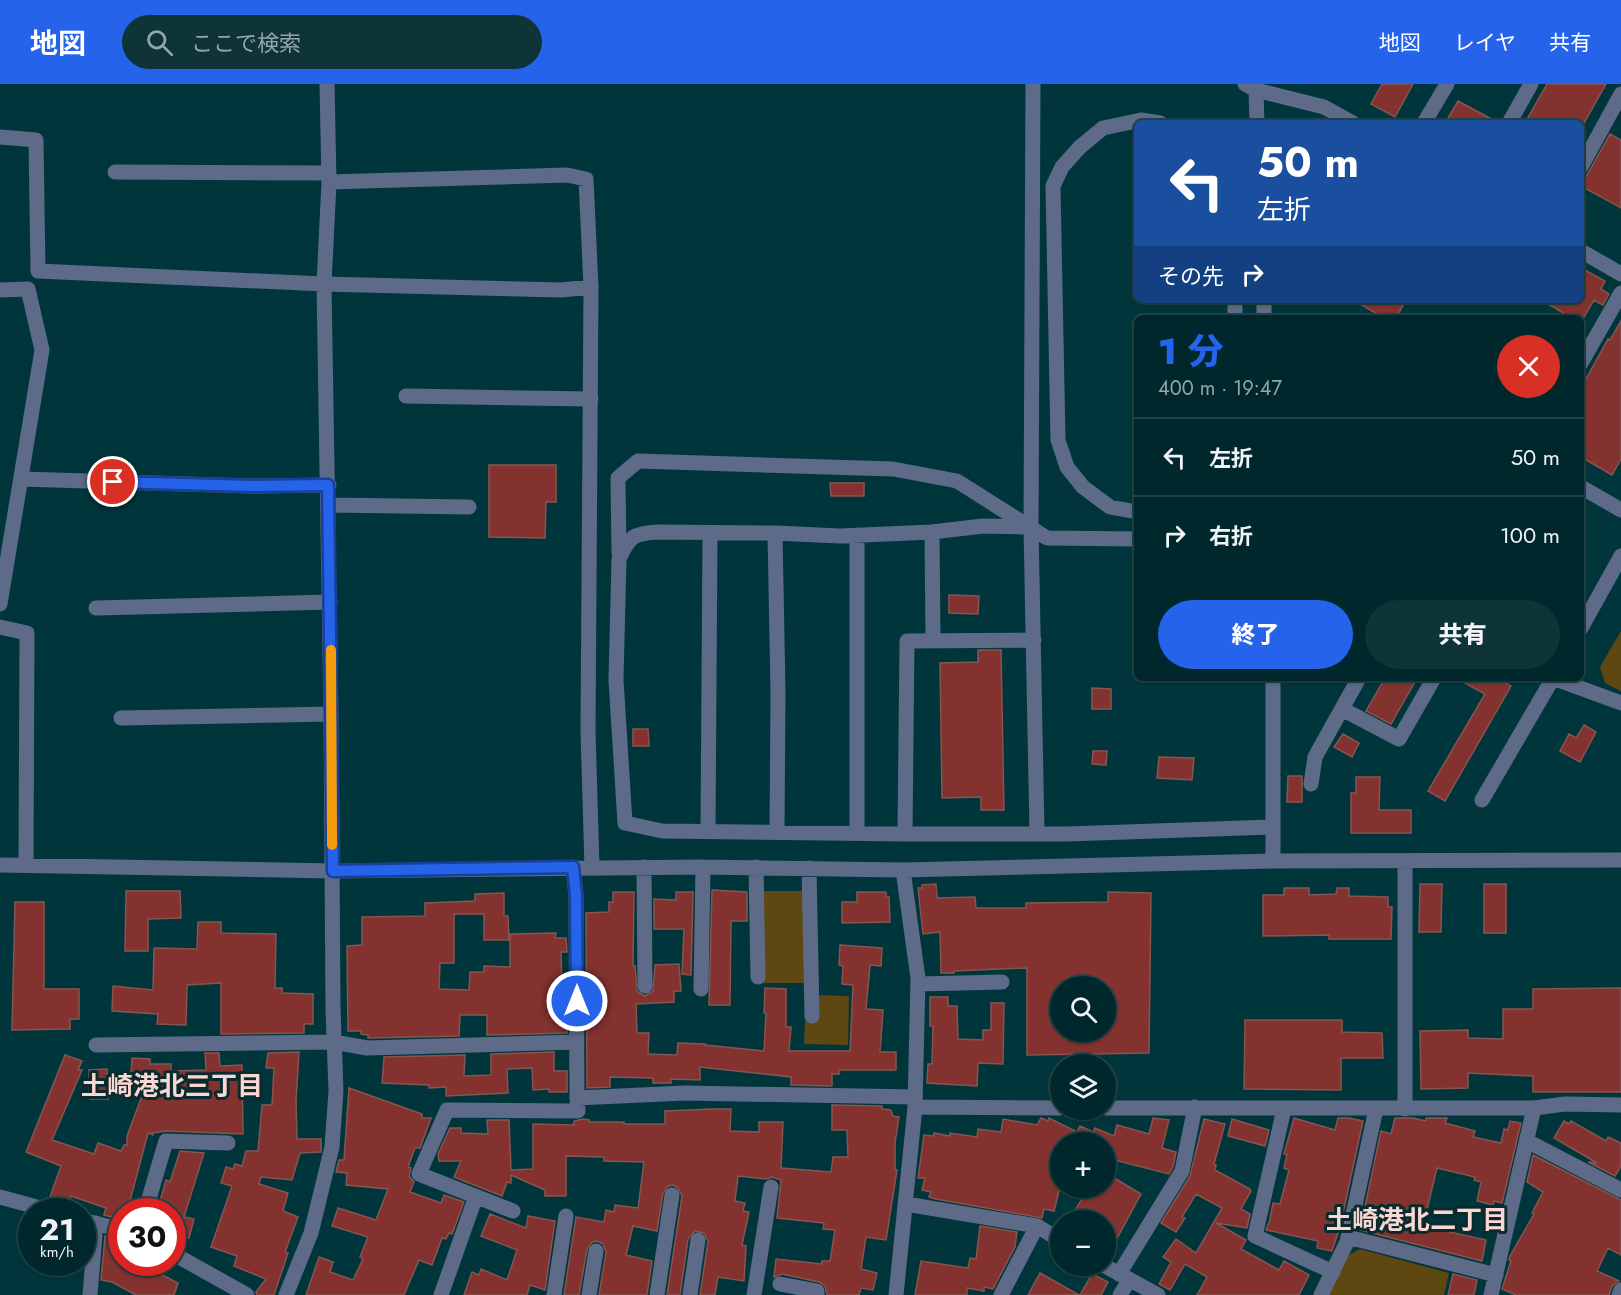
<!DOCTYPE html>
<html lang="ja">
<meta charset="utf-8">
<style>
:root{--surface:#00282c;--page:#0e3438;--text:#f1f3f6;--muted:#95a6a9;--line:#224448;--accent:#2563eb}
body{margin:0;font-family:Jost,"Noto Sans JP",sans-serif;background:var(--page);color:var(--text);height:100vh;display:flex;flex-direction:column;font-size:22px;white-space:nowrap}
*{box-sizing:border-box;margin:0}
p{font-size:20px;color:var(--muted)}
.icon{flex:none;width:33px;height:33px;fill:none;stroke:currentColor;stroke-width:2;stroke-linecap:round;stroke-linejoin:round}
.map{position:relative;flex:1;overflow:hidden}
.side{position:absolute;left:1134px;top:231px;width:450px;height:366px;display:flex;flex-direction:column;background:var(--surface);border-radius:9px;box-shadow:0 2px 4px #0004,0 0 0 2px var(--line)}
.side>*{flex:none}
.hud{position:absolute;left:1134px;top:36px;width:450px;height:183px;border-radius:9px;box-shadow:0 2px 4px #0004,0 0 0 2px var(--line);background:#1a4fa0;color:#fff;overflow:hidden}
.buttons{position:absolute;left:1050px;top:892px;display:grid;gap:12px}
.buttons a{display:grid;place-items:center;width:66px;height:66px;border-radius:50%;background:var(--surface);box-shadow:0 2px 4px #0004,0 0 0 2px var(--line);font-size:30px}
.speed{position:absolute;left:18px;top:1114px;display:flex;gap:12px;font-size:30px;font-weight:700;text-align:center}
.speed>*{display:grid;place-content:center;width:78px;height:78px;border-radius:50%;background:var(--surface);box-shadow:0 2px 4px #0004,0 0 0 2px var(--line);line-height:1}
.speed small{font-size:15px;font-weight:400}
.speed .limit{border:9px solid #d22;background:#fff;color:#111}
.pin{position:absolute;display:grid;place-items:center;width:51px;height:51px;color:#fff;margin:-26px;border:3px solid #fff;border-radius:50%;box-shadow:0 2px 6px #0007}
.me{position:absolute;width:66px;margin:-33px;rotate:0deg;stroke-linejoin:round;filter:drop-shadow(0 0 4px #0008)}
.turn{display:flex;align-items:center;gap:21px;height:126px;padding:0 24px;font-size:27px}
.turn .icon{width:78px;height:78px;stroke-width:2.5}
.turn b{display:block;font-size:42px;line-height:51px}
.then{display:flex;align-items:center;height:57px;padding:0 24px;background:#0003;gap:12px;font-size:22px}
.round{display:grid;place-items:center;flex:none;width:63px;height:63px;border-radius:32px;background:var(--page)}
.head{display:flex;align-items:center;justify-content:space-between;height:102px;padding:0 24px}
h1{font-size:36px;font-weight:800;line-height:45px;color:var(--accent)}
.action{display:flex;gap:12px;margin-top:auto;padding:12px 24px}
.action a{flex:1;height:69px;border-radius:36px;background:var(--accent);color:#fff;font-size:24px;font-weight:800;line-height:69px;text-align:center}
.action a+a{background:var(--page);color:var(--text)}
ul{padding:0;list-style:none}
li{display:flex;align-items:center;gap:18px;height:78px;padding:0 24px;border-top:2px solid var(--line)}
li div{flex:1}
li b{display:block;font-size:22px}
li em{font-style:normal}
header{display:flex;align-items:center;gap:36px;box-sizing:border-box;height:84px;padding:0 30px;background:var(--accent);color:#fff}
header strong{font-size:28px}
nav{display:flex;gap:33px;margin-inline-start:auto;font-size:21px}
.search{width:420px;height:54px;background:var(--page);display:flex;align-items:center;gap:15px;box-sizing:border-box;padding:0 21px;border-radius:33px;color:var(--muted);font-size:22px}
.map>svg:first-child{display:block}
</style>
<header>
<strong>地図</strong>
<div class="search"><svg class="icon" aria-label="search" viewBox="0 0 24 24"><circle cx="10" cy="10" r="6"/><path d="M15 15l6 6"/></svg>ここで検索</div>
<nav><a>地図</a><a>レイヤ</a><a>共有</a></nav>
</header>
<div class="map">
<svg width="1621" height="1211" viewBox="0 0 1621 1211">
<rect width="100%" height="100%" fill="#00363b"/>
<path fill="#5e4711" d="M 1621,547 L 1621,607 L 1605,599 L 1600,583 Z
M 761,807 L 806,807 L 807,899 L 762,899 Z
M 815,911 L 849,912 L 848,961 L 804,960 L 805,937 L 814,938 Z
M 1360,1165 L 1449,1189 L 1444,1211 L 1328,1211 L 1349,1171 Z"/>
<path fill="#83322f" stroke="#865551" stroke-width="1.5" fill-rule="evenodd" d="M 1382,0 L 1413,0 L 1395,33 L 1371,20 Z
M 1547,0 L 1606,0 L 1584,39 L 1525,39 Z
M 1458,17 L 1499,39 L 1445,39 Z
M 1610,50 L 1621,56 L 1621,124 L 1581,102 Z
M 1581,184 L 1605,197 L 1601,205 L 1609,210 L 1603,221 L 1594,216 L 1581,238 L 1581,234 L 1572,234 L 1541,216 L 1581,216 Z
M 1353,216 L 1406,216 L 1396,234 L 1384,234 Z
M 1621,237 L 1621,375 L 1612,391 L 1581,373 L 1581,304 L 1608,255 L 1610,256 Z
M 489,381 L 556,381 L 556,418 L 546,418 L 545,454 L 489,453 Z
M 830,399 L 864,399 L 864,412 L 831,412 Z
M 949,511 L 979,512 L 978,530 L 949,529 Z
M 978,566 L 1001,566 L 1004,726 L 981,726 L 981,713 L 942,714 L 940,579 L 978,578 Z
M 1385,594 L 1417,594 L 1391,640 L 1366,627 Z
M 1456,594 L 1497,594 L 1511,602 L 1445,717 L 1428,707 L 1485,610 Z
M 1092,604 L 1111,605 L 1111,625 L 1092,625 Z
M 1584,641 L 1596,648 L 1580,678 L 1560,667 L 1569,650 L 1576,654 Z
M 633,645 L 648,645 L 649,662 L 633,662 Z
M 1343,650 L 1359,659 L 1352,673 L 1334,663 Z
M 1093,667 L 1107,667 L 1106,681 L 1092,680 Z
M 1159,673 L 1194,674 L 1192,696 L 1157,694 Z
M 1288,692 L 1302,692 L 1302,718 L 1287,718 Z
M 1356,693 L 1380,693 L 1379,726 L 1411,726 L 1411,749 L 1351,749 L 1351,709 L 1356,709 Z
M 936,800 L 937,814 L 975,813 L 976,824 L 1026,824 L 1026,819 L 1108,818 L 1108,808 L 1151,809 L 1149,969 L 1027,971 L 1027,884 L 954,887 L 954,889 L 941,889 L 940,848 L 923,850 L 918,804 L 922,804 L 922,801 ZM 1060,903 L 1106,903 L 1106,948 L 1060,948 Z
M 1420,800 L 1442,800 L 1441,848 L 1419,848 Z
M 1484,800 L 1506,800 L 1506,849 L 1484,849 Z
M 1284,804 L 1309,804 L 1309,811 L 1336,810 L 1337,804 L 1349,804 L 1349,812 L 1388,813 L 1388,823 L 1392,823 L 1391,855 L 1329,855 L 1329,851 L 1263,852 L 1263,811 L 1284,811 Z
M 712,806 L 747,808 L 747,837 L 731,837 L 730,921 L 709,921 Z
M 126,807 L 180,807 L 181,834 L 148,835 L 148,867 L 125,867 Z
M 613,808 L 634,808 L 633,882 L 635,882 L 637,907 L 645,912 L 653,907 L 655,881 L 679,880 L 681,907 L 674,907 L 674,918 L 636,920 L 637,949 L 649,949 L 648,970 L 677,971 L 678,959 L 705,960 L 705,961 L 764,967 L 766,929 L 764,929 L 765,904 L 786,905 L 786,943 L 791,943 L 789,967 L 850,967 L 853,901 L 842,900 L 843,882 L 839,881 L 840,861 L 882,864 L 881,882 L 870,881 L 866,925 L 883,926 L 880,968 L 896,968 L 896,986 L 839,986 L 839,990 L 832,990 L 832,1002 L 791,1001 L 791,993 L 700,983 L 700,996 L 671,995 L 671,999 L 653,999 L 653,994 L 610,993 L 610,1003 L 587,1004 L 586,829 L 609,828 L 609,818 L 613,818 Z
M 676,808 L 693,808 L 691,891 L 682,890 L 684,845 L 654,845 L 654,815 L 676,816 Z
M 857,808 L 886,808 L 886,813 L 889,813 L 890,838 L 842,839 L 842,818 L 857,818 Z
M 504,809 L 504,832 L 508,832 L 509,856 L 484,856 L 484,830 L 454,830 L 454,879 L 440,879 L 439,905 L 469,906 L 470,888 L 484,888 L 484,882 L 510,883 L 510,850 L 556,849 L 555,854 L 566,854 L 567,868 L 561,868 L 562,905 L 567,905 L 567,949 L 487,951 L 487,931 L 460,931 L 459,952 L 368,954 L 368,951 L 361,950 L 361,947 L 348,947 L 347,862 L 362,861 L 362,833 L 425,832 L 425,819 L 475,817 L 475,810 Z
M 15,818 L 44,818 L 44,905 L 79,905 L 79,935 L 70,935 L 70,945 L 12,946 Z
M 198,838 L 221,838 L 221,849 L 276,850 L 275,904 L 282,904 L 282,909 L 313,910 L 313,940 L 304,940 L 304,949 L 221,950 L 221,899 L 187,901 L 186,941 L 157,940 L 158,930 L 112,927 L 113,902 L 153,906 L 154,864 L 197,865 Z
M 1621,904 L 1621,1008 L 1533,1008 L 1533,992 L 1468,989 L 1468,1004 L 1421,1005 L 1420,947 L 1468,946 L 1468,954 L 1503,955 L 1503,925 L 1533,925 L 1533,905 Z
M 930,913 L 948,913 L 948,922 L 957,922 L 958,955 L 983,956 L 983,946 L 991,946 L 991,919 L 1004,919 L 1003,980 L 978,979 L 977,1002 L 927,999 L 928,980 L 932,980 L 933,942 L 930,942 Z
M 1245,936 L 1342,936 L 1342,948 L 1382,949 L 1383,974 L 1341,974 L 1341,1006 L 1244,1005 Z
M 299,968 L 296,1017 L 297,1055 L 321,1055 L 321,1068 L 300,1069 L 292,1096 L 261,1093 L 259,1100 L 288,1109 L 283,1127 L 298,1133 L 285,1168 L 288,1169 L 274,1211 L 257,1211 L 256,1208 L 266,1195 L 234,1182 L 237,1172 L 211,1163 L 232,1102 L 221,1099 L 226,1083 L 233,1085 L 235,1080 L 242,1082 L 246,1067 L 258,1067 L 262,1021 L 272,1021 L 274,984 L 266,984 L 268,969 Z
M 554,968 L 554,987 L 567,987 L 567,1008 L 549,1008 L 549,1005 L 533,1006 L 532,984 L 507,985 L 508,1009 L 446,1012 L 446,1003 L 429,1004 L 429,1001 L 382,999 L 384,973 L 465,971 L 464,992 L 491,991 L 491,970 Z
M 205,969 L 219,969 L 220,982 L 242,981 L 243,1050 L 166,1047 L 153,1049 L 153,1051 L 148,1049 L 127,1128 L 122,1128 L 122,1136 L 104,1131 L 106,1124 L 71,1112 L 67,1122 L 49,1116 L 61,1082 L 26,1068 L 65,971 L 82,977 L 78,986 L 82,986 L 52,1056 L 94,1070 L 98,1059 L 121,1067 L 124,1061 L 127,1061 L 127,1052 L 145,1004 L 130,1004 L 132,974 L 150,975 L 150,980 L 171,980 L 171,987 L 206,986 Z
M 107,985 L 108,1015 L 90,1015 L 89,986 Z
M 349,1004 L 422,1030 L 422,1034 L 431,1034 L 420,1064 L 415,1064 L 408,1083 L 411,1084 L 409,1092 L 414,1098 L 410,1108 L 441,1119 L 444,1111 L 464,1118 L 452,1150 L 449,1149 L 446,1155 L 442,1154 L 432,1181 L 419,1176 L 404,1211 L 306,1211 L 319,1173 L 333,1178 L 330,1188 L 353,1196 L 363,1175 L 360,1173 L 368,1153 L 332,1142 L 338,1124 L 376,1136 L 388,1105 L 346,1101 L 347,1089 L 336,1088 L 339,1076 L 344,1076 Z
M 832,1021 L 882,1022 L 882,1025 L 891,1026 L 893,1032 L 899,1033 L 895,1059 L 895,1086 L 897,1086 L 886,1156 L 866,1153 L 861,1185 L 877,1189 L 873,1206 L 861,1204 L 859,1211 L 827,1211 L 825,1202 L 819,1198 L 782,1190 L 774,1193 L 776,1175 L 822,1180 L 822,1177 L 830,1177 L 835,1146 L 823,1145 L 824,1139 L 777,1134 L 781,1096 L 772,1093 L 766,1095 L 738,1092 L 735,1117 L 745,1119 L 743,1127 L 749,1128 L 742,1161 L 746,1162 L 744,1197 L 718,1193 L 715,1211 L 700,1211 L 708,1157 L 704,1149 L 695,1147 L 688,1155 L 680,1211 L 667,1211 L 682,1112 L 678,1104 L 673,1101 L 668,1102 L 663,1109 L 657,1147 L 633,1142 L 626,1171 L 652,1177 L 647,1211 L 599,1211 L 606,1168 L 603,1160 L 597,1157 L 592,1158 L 587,1165 L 579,1211 L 564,1211 L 576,1133 L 604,1138 L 606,1126 L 614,1128 L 615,1121 L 638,1124 L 644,1078 L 604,1077 L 604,1073 L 566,1072 L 566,1112 L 545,1112 L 545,1106 L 511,1091 L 511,1099 L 507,1098 L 502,1112 L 454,1093 L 461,1077 L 439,1077 L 438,1070 L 450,1044 L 461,1044 L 461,1049 L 488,1050 L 487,1036 L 509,1036 L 511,1086 L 533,1085 L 533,1040 L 574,1041 L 574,1037 L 583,1035 L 589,1036 L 589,1038 L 624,1038 L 624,1040 L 665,1040 L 665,1027 L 713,1025 L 731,1025 L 730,1047 L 759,1048 L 759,1038 L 783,1038 L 781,1084 L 831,1088 L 833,1073 L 848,1073 L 847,1046 L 832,1046 Z
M 1041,1034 L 1048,1037 L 1049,1034 L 1077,1048 L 1080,1042 L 1093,1048 L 1095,1044 L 1114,1052 L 1117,1041 L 1149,1050 L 1153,1034 L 1169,1036 L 1162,1064 L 1176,1068 L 1173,1083 L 1169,1090 L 1106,1074 L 1106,1059 L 1060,1059 L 1060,1079 L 1055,1095 L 1060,1096 L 1060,1103 L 1054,1127 L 1044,1125 L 1042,1134 L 936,1115 L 929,1113 L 931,1108 L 922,1106 L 925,1094 L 918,1094 L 924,1051 L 934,1052 L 934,1049 L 950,1052 L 950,1049 L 977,1053 L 978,1045 L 1001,1048 L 1003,1035 L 1037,1041 Z
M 1294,1034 L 1335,1046 L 1338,1034 L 1349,1034 L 1363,1037 L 1340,1143 L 1332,1167 L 1317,1164 L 1318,1157 L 1266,1146 L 1268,1140 L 1269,1140 L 1273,1119 L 1280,1120 L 1289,1086 L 1284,1084 L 1287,1070 L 1284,1070 Z
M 1395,1034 L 1413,1034 L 1426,1037 L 1426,1034 L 1447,1034 L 1445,1039 L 1475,1047 L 1473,1053 L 1501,1059 L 1504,1045 L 1508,1046 L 1510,1037 L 1521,1039 L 1502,1119 L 1494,1117 L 1493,1121 L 1477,1117 L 1481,1098 L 1474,1096 L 1475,1093 L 1437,1084 L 1423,1142 L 1486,1156 L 1482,1177 L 1360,1146 L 1381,1047 L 1391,1050 Z
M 1204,1035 L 1225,1040 L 1214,1080 L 1216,1081 L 1215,1086 L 1250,1105 L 1251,1107 L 1241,1125 L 1250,1130 L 1247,1144 L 1216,1139 L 1246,1156 L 1241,1165 L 1279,1186 L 1284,1177 L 1309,1191 L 1299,1211 L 1197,1211 L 1207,1193 L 1185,1180 L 1170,1206 L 1159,1200 L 1171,1178 L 1163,1173 L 1176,1155 L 1196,1169 L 1222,1124 L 1196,1110 L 1182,1133 L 1185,1134 L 1176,1148 L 1161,1139 L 1190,1092 Z
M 1232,1035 L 1269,1046 L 1265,1062 L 1228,1052 Z
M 1564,1037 L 1569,1040 L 1571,1037 L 1606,1057 L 1608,1053 L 1621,1059 L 1621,1082 L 1615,1092 L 1588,1078 L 1597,1079 L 1554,1054 Z
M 180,1067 L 204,1069 L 184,1133 L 194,1135 L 189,1154 L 178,1151 L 175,1160 L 172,1159 L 172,1128 L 157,1128 L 166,1096 L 170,1098 Z
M 1533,1071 L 1621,1116 L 1621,1171 L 1608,1164 L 1597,1187 L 1619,1197 L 1612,1202 L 1609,1211 L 1516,1211 L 1502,1205 L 1511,1177 L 1509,1176 L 1510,1172 L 1534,1130 L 1532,1129 L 1543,1108 L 1527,1098 Z
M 1106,1089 L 1141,1110 L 1107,1173 L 1106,1137 L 1069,1137 L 1088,1104 L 1106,1104 Z
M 490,1130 L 526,1144 L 528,1132 L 555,1137 L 545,1206 L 530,1201 L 527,1211 L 464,1211 L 472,1188 L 479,1191 L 481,1185 L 507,1196 L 517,1166 L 481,1152 Z
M 980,1142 L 1017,1148 L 1015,1163 L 993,1205 L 984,1203 L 984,1207 L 967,1204 L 967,1211 L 915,1211 L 921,1177 L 968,1184 L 970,1174 L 976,1175 Z
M 105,1152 L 122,1156 L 122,1179 L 154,1179 L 151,1185 L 178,1199 L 174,1211 L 136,1211 L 112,1198 L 101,1196 Z
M 1040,1189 L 1079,1211 L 1028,1211 Z
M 1092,1190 L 1108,1198 L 1101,1211 L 1080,1211 Z
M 1453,1190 L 1477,1196 L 1474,1211 L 1448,1211 Z"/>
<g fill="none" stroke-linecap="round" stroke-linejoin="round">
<path stroke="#5d6b89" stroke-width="15" d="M 1033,0 L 1031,443 L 1037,749
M 1245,0 L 1256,6 L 1324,23 L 1353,39
M 1256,6 L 1257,39
M 1424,39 L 1447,0
M 1509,39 L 1531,0
M 0,53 L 36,56 L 38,187 L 324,200 L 561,206 L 591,203
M 1581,83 L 1621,10
M 115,88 L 329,89
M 329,98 L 567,91 L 586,95 L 591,203 L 588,647 L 592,783
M 1581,167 L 1621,190
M 0,206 L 28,205 L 42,266 L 0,520
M 1264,216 L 1264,234
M 1235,234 L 1235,216
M 1581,279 L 1621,209
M 406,312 L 591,315
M 21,395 L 252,402 L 329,401
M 1581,403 L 1621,426
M 329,421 L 469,423
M 1137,428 L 1110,423 L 1083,403 L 1067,383 L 1058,356 L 1053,102 L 1062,83 L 1080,63 L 1103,44 L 1141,36 L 1160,39
M 1031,443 L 983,442 L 932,448 L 840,452 L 775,449 L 658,448 C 633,449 629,453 619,475 L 616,596 L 625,739 L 662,747 L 905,750 L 1067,750 L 1273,743
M 932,448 L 933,556
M 775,449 L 778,608 L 777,748
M 857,451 L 857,749
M 619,469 L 618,394 L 638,377 L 893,385 L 957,397 L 1047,454 L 1137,455
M 96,524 L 330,518
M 0,543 L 27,549 L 26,781
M 1581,544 L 1621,472
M 1553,594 L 1621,619
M 1342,625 L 1399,655 L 1434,594
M 121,634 L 331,630
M 1311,700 L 1315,673 L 1359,594
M 1482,716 L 1553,594
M 708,747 L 710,449
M 905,750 L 907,557 L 1034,556
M 1273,777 L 1273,594
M 0,781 L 333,787 L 703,783 L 903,786 L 1273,777 L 1621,776
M 573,783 L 576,812 L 577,1014 L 684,1009 L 915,1013
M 644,783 L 645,902
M 756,783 L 758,893
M 809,784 L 812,932
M 918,900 L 1002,898
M 701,905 L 703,783
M 96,961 L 334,958 L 367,964 L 577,958
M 915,1023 L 1060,1024
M 1106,1024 L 1534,1024 L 1565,1020 L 1621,1021
M 1284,1025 L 1255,1152 L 1333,1188
M 1405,1025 L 1405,777
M 1527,1057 L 1621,1106
M 0,1113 L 55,1128
M 906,1120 L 1037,1142 L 1060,1156
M 513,1127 L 419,1090 L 447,1026 L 578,1027 L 577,1014
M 145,1128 L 166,1057 L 228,1059
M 82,1136 L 122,1146
M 1348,1153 L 1496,1191
M 172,1169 L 247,1211
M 1105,1182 L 1158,1211
M 1119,1190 L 1182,1087 L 1195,1023
M 780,1200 L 817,1207 L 817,1211
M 90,1211 L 96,1139
M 286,1211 L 311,1149 L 332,1063 L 336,1007 L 333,925 L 331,630 L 324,200 L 329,98 L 327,0
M 441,1211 L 476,1112
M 554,1211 L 566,1132
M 589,1211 L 596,1167
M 657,1211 L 672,1111
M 690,1211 L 698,1156
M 754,1211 L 771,1103
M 896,1211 L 915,1023 L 918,894 L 903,786
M 1001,1211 L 1037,1142
M 1120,1211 L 1129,1196
M 1321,1211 L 1347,1158 L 1376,1025
M 1491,1211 L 1534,1024
M 1619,1211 L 1621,1206"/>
</g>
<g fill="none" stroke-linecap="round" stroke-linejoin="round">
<g stroke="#184099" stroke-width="15">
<path id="route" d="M 113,398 L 252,402 L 328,401 L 333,787 L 573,783 L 576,812 L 577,917"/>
</g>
<use href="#route" stroke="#2563eb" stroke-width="10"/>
<path stroke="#f59e0b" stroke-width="10" d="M 331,566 L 332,761"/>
</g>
<g text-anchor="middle" stroke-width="6" stroke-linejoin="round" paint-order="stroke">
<g font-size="26" font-weight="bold" fill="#fad7d3" stroke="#082b2e">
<text x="172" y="1011">土崎港北三丁目</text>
<text x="1417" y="1145">土崎港北二丁目</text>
</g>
</g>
</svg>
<div class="buttons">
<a><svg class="icon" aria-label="search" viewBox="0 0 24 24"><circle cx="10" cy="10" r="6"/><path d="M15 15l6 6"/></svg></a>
<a><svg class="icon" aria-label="layers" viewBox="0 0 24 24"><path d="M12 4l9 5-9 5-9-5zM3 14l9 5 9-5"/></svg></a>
<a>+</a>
<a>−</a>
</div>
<div class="speed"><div>21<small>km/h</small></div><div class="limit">30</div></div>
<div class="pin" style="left:113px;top:398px;background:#d93025"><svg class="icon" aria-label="arrive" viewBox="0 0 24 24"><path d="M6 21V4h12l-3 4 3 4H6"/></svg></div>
<svg class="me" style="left:577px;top:917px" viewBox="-20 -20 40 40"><circle r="17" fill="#2563eb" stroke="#fff" stroke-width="3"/><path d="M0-11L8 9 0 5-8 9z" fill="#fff"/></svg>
<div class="hud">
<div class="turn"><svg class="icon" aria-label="left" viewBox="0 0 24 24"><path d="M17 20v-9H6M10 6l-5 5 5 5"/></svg><div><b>50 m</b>左折</div></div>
<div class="then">その先<svg class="icon" aria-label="right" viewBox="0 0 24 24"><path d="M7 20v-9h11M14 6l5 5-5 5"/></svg></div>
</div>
<section class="side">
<div class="head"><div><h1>1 分</h1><p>400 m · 19:47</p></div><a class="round" style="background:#d93025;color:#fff"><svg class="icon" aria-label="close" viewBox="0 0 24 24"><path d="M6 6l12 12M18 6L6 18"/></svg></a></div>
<ul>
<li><svg class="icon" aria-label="left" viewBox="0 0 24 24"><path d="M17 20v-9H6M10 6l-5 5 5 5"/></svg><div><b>左折</b></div><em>50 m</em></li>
<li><svg class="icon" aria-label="right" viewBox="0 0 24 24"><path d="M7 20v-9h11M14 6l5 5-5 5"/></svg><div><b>右折</b></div><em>100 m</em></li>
</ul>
<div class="action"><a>終了</a><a>共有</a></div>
</section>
</div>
